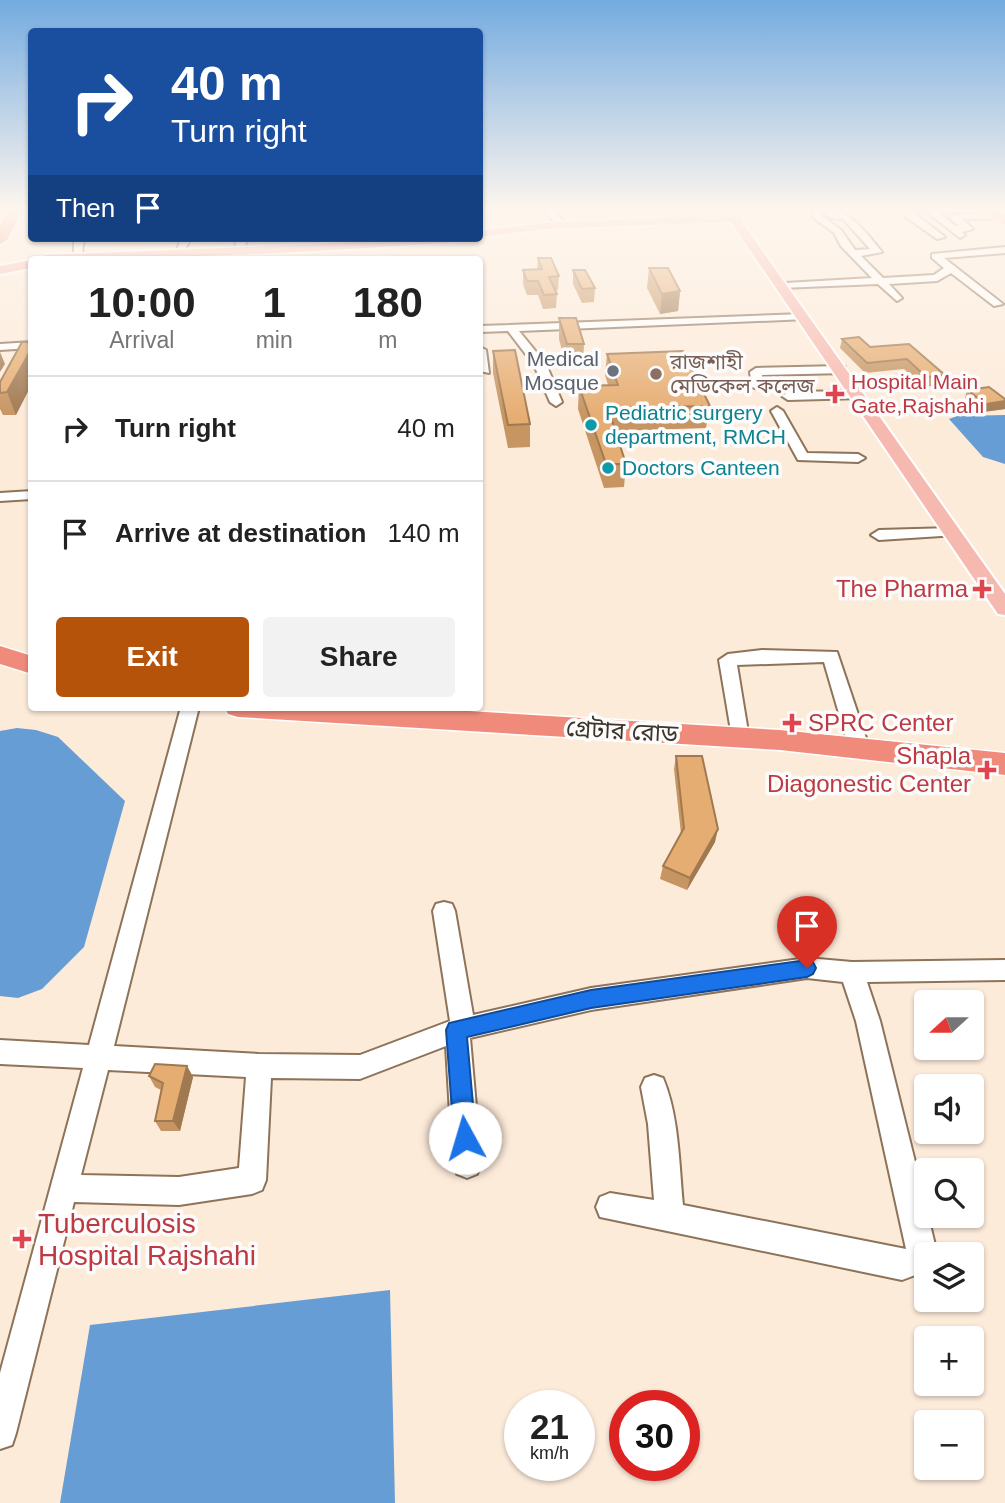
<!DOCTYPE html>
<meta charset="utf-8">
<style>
:root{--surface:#fff;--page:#f2f2f2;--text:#222;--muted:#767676;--line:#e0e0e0;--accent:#b45309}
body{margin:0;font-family:Helvetica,"Noto Sans Bengali",sans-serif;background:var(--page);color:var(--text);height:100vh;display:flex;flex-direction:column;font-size:26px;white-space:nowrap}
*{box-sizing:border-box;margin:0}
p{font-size:23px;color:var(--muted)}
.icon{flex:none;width:38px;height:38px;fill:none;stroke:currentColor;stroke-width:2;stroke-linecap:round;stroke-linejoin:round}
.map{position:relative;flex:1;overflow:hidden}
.side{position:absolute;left:28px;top:256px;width:455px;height:455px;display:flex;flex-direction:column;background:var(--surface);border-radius:7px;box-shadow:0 2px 5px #0004}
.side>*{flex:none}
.top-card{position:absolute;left:28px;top:28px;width:455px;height:214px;border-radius:7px;box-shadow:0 2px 5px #0004;background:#1a4fa0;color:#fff;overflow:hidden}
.needle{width:46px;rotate:249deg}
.buttons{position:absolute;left:914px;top:990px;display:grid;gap:14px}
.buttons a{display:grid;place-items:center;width:70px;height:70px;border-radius:7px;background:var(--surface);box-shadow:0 2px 5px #0004;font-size:35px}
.speed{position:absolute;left:504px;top:1390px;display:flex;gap:14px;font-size:35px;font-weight:700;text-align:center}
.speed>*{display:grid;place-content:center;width:91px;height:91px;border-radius:50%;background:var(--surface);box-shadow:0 2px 5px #0004;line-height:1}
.speed small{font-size:18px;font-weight:400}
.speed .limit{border:10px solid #d22;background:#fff;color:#111}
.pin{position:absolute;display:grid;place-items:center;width:60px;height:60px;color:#fff;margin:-72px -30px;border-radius:50% 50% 50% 0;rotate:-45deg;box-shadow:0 0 7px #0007}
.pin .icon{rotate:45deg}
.me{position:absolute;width:77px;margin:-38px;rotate:354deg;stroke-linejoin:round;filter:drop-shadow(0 0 5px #0008)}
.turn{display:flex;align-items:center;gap:24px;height:147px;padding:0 28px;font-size:32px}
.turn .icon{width:91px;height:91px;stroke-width:2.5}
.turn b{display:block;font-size:49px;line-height:60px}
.then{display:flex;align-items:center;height:66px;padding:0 28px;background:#0003;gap:14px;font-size:26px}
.eta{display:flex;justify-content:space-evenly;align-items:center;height:119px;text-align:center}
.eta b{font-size:42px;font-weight:700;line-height:49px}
.button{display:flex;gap:14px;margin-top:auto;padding:14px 28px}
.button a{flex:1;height:80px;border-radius:7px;background:var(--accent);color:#fff;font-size:28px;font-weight:700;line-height:80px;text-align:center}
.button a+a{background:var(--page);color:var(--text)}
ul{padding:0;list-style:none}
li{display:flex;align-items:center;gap:21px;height:105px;padding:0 28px;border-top:2px solid var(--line)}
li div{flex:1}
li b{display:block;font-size:26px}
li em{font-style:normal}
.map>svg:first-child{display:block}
</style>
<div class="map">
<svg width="1005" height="1503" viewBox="0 0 1005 1503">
<rect width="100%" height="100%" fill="#fdebda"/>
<path fill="#669dd4" d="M 1005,415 L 1005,464 L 983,457 L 949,419 L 957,416 Z
M 17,728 L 36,730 L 58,737 L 125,801 L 84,947 L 42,989 L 18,998 L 0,996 L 0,731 Z
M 390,1290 L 395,1503 L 60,1503 L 90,1325 Z"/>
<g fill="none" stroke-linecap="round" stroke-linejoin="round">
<g stroke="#8d7359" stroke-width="4">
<path id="minor" d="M 543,209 L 552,209 L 565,223 L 565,227 L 559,227 Z
M 810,209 L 818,209 L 822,216 L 841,230 L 855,250 L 870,249 L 843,219 L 831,218 L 822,210 C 848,205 867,234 882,252 L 861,256 L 883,278 L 934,275 L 944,268 L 932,258 L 932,254 L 1005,247 L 1005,253 L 944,258 L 1003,304 L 994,306 L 951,273 L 937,281 L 889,284 L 902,298 L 897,301 L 878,284 L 781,288 L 781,284 L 785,283 L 872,278 L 841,246 L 834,233 L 815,219 Z
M 900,209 L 909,209 L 945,237 L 937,239 L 906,217 Z
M 913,209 L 934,209 L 955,226 L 959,226 L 951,219 L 951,215 L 997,213 L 1001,216 L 997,219 L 962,219 L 973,229 L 962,232 L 965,235 L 960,238 L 928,213 Z
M 74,238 L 84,238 L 82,252 L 88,254 L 88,258 L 74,255 Z
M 181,238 L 191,238 L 181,257 L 175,257 Z
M 237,238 L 247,238 L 244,253 L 239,256 L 234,253 Z
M 803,314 L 807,315 L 807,319 L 519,331 L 546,364 L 562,402 L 556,406 L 550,402 L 534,365 L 508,331 L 480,332 L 480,326 Z
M 32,342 L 32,348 L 0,350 L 0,344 Z
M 480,347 L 486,350 L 489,373 L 480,371 Z
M 841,366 L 845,367 L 845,373 L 762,375 L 762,390 L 752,387 L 750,372 L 756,368 Z
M 858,391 L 864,395 L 862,398 L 788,400 L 782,396 L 788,392 Z
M 777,407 L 783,411 L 807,453 L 858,454 L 865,458 L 858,462 L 798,460 L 771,411 Z
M 32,491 L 32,499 L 0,501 L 0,493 Z
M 952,528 L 957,529 L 959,532 L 957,535 L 879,540 L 871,535 L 879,530 Z
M 762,650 L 837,652 L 867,741 L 864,746 L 850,746 L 847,741 L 824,662 L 737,665 L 748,732 L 746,737 L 732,737 L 719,660 L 728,654 Z
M 181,707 L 199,707 L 114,1046 L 259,1054 L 360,1055 L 450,1021 L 433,911 L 436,904 L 444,902 L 452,904 L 455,911 L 473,1015 L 591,988 L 807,958 L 852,962 L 1005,960 L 1005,980 L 867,982 L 880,1021 L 926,1206 L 926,1216 L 928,1216 L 935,1245 L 934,1255 L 926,1255 L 926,1271 L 902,1280 L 600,1217 L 596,1207 L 600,1197 L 610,1193 L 654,1200 L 648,1124 L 641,1087 L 645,1078 L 654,1075 L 663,1078 C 679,1116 679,1164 683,1205 L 906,1249 L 856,1021 L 843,982 L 807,978 L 591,1010 L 470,1038 L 481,1164 L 477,1174 L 467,1178 L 457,1174 L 453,1164 L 446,1046 L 360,1079 L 271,1078 L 266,1180 L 262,1190 L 252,1194 L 179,1205 L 74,1202 L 16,1433 L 12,1445 L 0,1449 L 0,1373 L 83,1068 L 0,1064 L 0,1040 L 89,1045 ZM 108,1070 L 246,1077 L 239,1168 L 179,1177 L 81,1175 Z"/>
</g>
<g stroke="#fff" stroke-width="4">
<path id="major" d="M 731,212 L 739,212 L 742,216 L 741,221 L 1005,594 L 1005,615 L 998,614 L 731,222 L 546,229 L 480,237 L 480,231 L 546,223 L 729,215 Z
M 409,238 L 461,238 L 455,242 C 316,252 178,259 39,259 L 45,255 L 325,244 Z
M 32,260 L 32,268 L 0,274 L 0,266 Z"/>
</g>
<g stroke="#fff" stroke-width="3">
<path id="highway" d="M 8,209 L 22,209 L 7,240 L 0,244 L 0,226 Z
M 977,209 L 994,209 L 1005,215 L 1005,225 Z
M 0,646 L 32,656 L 32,674 L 0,664 Z
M 224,707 L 402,707 L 780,730 L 1005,753 L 1005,775 L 780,750 L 238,717 L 228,714 Z"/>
</g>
<use href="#minor" fill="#fff" fill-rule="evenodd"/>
<use href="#major" fill="#f6b9b0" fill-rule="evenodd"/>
<use href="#highway" fill="#f08b7c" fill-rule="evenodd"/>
</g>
<path fill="#c69562" d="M 538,258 L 559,276 L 558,290 L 555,290 L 557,294 L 556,308 L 543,309 L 538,295 L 527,295 L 523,284 L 523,270 L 537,269 Z
M 649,268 L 680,291 L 678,311 L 660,314 L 647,288 Z
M 573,270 L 595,288 L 594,302 L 582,303 L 573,284 Z
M 559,318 L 584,344 L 583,365 L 566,366 L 559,339 Z
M 842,339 L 870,347 L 909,344 L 945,375 L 941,385 L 923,387 L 904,369 L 865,373 L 840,348 Z
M 22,342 L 16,415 L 3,415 L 0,409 L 0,382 Z
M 493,351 L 530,424 L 530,447 L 508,448 L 493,373 Z
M 607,354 L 710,406 L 706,428 L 616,431 L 626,464 L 624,487 L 604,488 L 578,409 L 579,386 L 608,385 L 605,375 Z
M 967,390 L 1005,409 L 983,412 L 965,398 Z
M 676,756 L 715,842 L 687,890 L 660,879 L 663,866 L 681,834 L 674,769 Z
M 187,1066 L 193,1077 L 180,1131 L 161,1131 L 155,1121 L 161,1090 L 155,1087 L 149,1076 Z"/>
<path fill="#a17950" d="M 680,291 L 678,311 L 660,314 L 662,294 Z
M 32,348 L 32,384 L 16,415 L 7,392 Z
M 0,352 L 5,364 L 0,372 Z
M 1005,401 L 1005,409 L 983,412 L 986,404 Z
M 718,829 L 715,842 L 687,890 L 690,878 Z
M 187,1066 L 193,1077 L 180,1131 L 173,1121 Z"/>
<path fill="#e6ad72" stroke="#a17950" stroke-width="2" d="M 538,258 L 551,258 L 559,276 L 549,277 L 557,294 L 544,295 L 538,281 L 527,281 L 523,270 L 542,269 Z
M 649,268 L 668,268 L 680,291 L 662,294 Z
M 573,270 L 585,270 L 595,288 L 582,289 Z
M 559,318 L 576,318 L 584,344 L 567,344 Z
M 859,337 L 870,347 L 909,344 L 945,375 L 926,377 L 907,359 L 867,363 L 842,339 Z
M 22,342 L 32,342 L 32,348 L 7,392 L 0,393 L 0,382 Z
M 515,350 L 530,424 L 508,425 L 493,351 Z
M 683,351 L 710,406 L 608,408 L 626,464 L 606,464 L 579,386 L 618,385 L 607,354 Z
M 989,387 L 1005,399 L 1005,401 L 986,404 L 967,390 Z
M 676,756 L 702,756 L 718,829 L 690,878 L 663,866 L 684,828 Z
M 155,1064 L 187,1066 L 173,1121 L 155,1121 L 163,1083 L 149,1076 Z"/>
<linearGradient id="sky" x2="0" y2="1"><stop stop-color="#74abe0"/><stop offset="0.5" stop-color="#fef6ee"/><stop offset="1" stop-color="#fef6ee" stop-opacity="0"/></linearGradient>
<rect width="1005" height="419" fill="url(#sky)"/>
<path fill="#1a73e8" stroke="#114b97" stroke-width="2" d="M 807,960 L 813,962 L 816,968 L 813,974 L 807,977 L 591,1008 L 467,1037 L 476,1138 L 473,1146 L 465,1149 L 457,1146 L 454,1138 L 446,1030 L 449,1023 L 591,990 Z"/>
<circle fill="#6b7280" stroke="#fcfcfc" stroke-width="2.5" cx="613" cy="371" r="7"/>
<circle fill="#8d6e63" stroke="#fcfcfc" stroke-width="2.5" cx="656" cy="374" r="7"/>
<g fill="#e0444e" stroke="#fcfcfc" stroke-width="2.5">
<path d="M831.5 383.5h7v7h7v7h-7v7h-7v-7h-7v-7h7z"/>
<path d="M978.5 578.5h7v7h7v7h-7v7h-7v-7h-7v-7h7z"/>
<path d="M788.5 712.5h7v7h7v7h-7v7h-7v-7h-7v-7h7z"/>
<path d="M983.5 759.5h7v7h7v7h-7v7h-7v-7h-7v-7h7z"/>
<path d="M18.5 1228.5h7v7h7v7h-7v7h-7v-7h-7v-7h7z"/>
</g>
<g fill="#0f9aa8" stroke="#fcfcfc" stroke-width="2.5">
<circle cx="591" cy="425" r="7"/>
<circle cx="608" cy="468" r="7"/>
</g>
<g text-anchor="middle" stroke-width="7" stroke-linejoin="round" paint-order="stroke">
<g font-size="21" fill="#5b616d" stroke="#fcfcfc" text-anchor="end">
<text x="599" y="366">Medical<tspan x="599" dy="24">Mosque</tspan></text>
</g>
<g font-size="21" fill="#785e54" stroke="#fcfcfc" text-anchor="start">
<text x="670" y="369">রাজশাহী<tspan x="670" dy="24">মেডিকেল কলেজ</tspan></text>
</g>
<g font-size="21" fill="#be3a42" stroke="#fcfcfc" text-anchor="start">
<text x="851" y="389">Hospital Main<tspan x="851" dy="24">Gate,Rajshahi</tspan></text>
</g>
<g font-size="21" fill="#0d838f" stroke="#fcfcfc" text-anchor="start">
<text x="605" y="420">Pediatric surgery<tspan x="605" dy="24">department, RMCH</tspan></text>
<text x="622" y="475">Doctors Canteen</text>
</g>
<g font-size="24" fill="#be3a42" stroke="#fcfcfc" text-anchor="end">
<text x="968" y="597">The Pharma</text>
<text x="808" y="731" text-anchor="start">SPRC Center</text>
<text x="971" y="764">Shapla<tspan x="971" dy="28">Diagonestic Center</tspan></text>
</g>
<g font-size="24" fill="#3f3429" stroke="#fcfcfc">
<text transform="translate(622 731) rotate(3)" y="8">গ্রেটার রোড</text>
</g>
<g font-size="28" fill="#be3a42" stroke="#fcfcfc" text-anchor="start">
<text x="38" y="1233">Tuberculosis<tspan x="38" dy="32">Hospital Rajshahi</tspan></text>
</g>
</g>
</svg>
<div class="buttons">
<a><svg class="needle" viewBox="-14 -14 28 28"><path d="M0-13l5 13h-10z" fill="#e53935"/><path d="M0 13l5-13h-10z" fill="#767676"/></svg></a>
<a><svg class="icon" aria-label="sound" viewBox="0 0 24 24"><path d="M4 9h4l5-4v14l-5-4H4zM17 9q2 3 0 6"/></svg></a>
<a><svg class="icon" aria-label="search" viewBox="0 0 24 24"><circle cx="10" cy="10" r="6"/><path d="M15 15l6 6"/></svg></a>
<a><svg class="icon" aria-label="layers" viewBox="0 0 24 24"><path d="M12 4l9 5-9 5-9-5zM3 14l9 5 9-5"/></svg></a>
<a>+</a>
<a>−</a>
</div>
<div class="speed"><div>21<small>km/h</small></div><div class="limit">30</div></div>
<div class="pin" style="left:807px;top:968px;background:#d93025"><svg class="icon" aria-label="arrive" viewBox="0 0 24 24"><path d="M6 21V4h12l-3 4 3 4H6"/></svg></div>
<svg class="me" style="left:465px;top:1138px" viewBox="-20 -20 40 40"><circle r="19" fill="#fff"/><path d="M0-13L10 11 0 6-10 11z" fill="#1a73e8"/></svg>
<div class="top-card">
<div class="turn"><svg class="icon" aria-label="right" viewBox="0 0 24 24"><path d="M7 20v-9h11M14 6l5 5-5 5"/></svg><div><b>40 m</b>Turn right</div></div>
<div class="then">Then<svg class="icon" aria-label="arrive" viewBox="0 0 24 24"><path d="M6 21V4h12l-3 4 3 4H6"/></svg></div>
</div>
<section class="side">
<div class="eta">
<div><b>10:00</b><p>Arrival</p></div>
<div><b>1</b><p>min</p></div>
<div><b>180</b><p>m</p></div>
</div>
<ul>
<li><svg class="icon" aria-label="right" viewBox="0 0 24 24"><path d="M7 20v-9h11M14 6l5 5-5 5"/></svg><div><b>Turn right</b></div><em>40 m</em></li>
<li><svg class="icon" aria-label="arrive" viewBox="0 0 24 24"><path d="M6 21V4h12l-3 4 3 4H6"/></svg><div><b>Arrive at destination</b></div><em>140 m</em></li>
</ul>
<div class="button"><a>Exit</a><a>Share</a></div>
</section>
</div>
